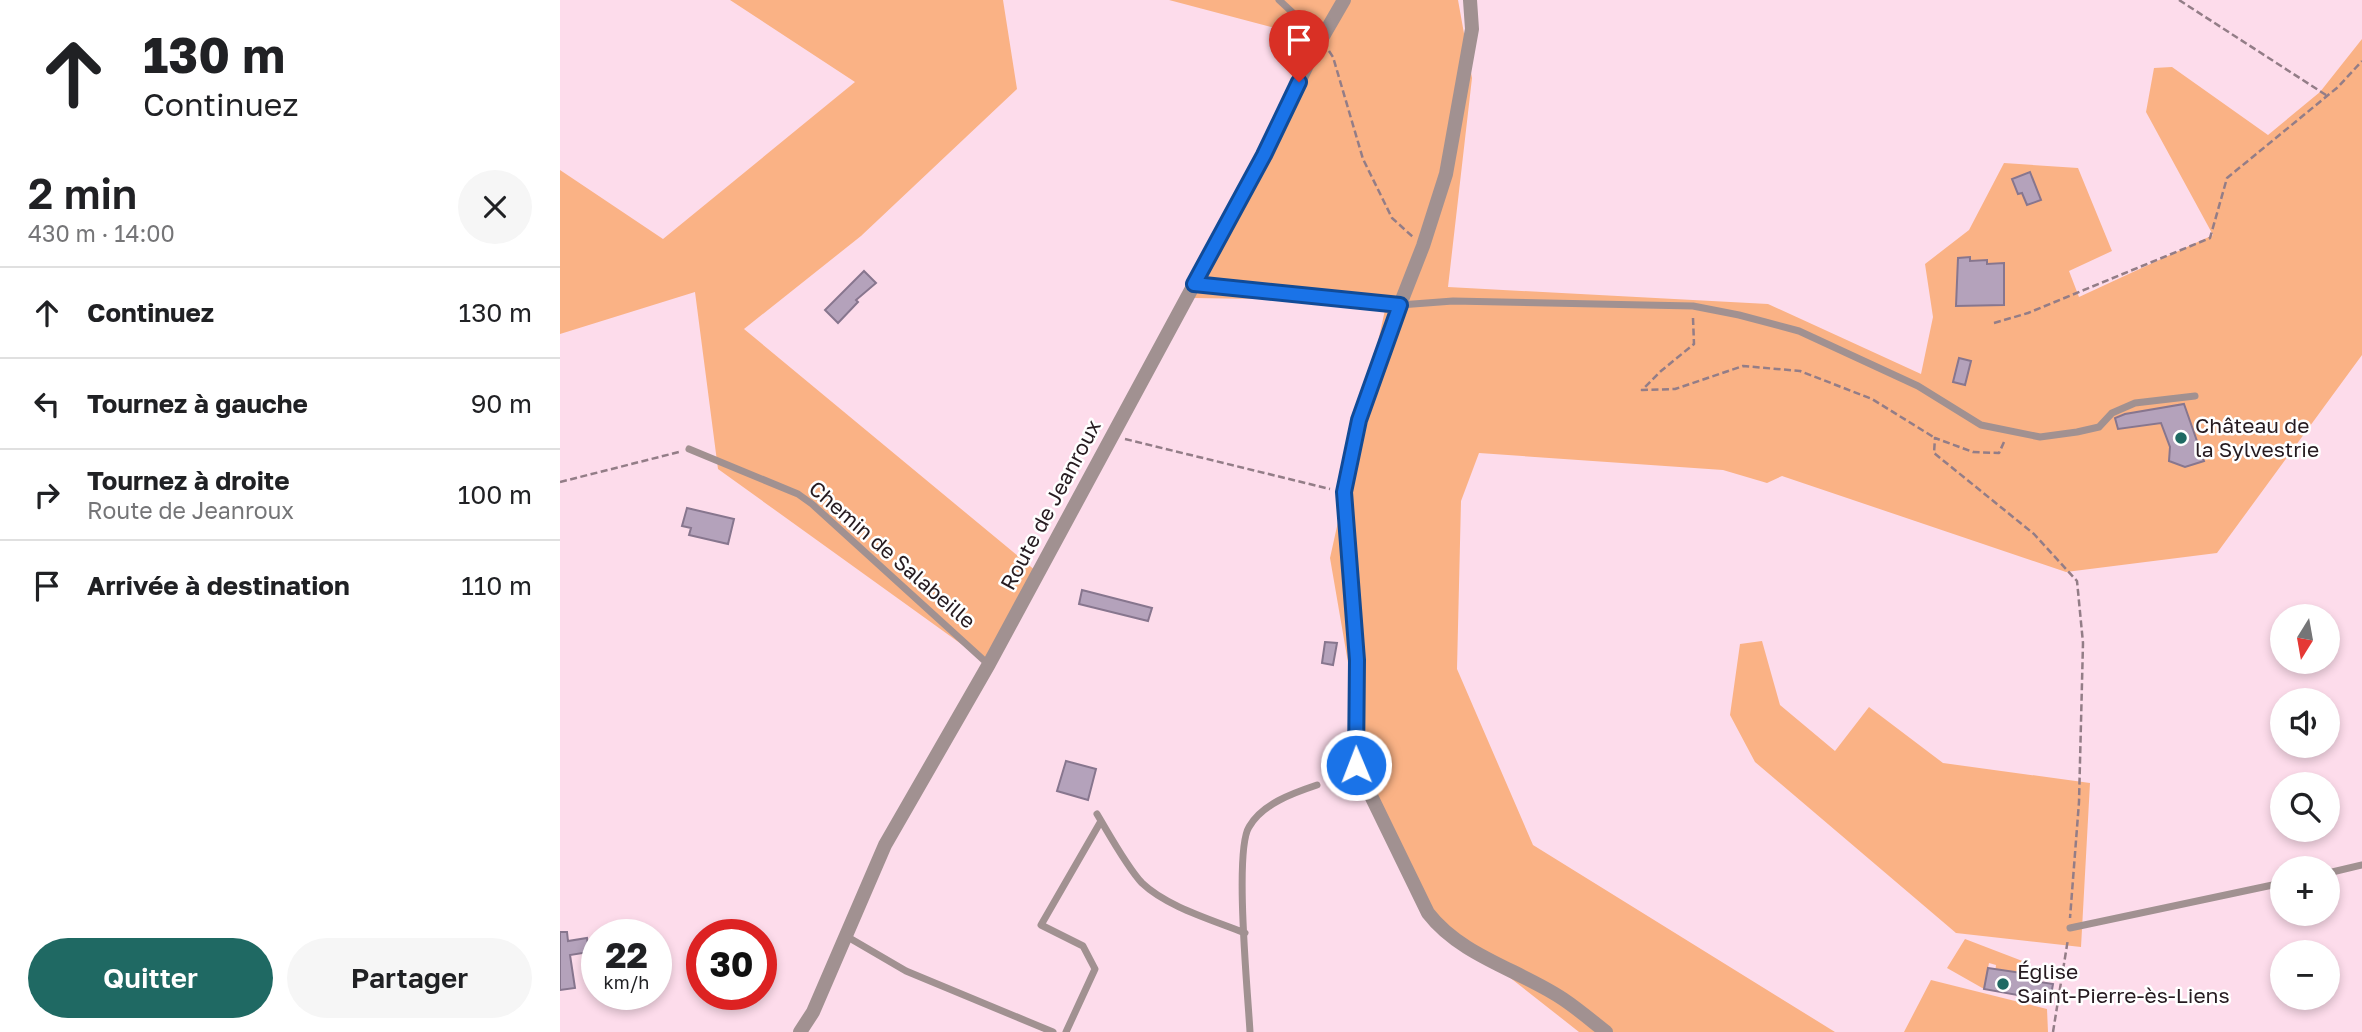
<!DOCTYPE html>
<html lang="fr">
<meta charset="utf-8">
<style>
:root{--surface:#fff;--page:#f6f6f6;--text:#202124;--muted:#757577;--line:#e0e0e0;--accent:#1f6963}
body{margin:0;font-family:"Golos Text",sans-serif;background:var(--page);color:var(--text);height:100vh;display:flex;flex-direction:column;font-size:26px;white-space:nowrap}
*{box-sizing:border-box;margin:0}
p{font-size:23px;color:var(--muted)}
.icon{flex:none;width:38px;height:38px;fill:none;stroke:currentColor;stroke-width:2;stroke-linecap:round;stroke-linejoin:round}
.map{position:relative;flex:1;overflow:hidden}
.panel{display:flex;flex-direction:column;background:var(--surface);width:560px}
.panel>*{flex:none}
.top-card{background:#fff;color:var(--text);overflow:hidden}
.needle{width:46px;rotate:191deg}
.fabs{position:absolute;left:1710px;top:604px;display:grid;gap:14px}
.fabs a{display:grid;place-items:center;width:70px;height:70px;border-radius:50%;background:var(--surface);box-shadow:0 4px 10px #0003;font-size:35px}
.speed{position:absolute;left:21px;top:919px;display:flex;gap:14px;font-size:35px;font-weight:700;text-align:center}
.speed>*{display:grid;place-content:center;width:91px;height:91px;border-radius:50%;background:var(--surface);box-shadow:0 4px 10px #0003;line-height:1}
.speed small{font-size:18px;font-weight:400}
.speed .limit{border:10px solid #d22;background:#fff;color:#111}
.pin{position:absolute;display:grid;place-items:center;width:60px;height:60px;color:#fff;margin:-72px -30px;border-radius:50% 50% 50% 0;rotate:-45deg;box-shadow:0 0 7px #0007}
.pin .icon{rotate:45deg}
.me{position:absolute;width:77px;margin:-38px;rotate:359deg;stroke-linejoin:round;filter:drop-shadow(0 0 5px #0008)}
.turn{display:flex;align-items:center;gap:24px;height:147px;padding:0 28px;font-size:32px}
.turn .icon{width:91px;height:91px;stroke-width:2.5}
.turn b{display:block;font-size:49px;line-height:60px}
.round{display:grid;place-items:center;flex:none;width:74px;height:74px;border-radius:37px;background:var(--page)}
.head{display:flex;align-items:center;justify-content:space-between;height:119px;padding:0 28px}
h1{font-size:42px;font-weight:600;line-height:52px}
.action{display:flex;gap:14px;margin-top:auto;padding:14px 28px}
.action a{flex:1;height:80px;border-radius:42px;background:var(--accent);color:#fff;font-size:28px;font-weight:600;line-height:80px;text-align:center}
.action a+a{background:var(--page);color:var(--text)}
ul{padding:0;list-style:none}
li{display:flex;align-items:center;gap:21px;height:91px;padding:0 28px;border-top:2px solid var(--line)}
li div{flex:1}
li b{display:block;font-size:26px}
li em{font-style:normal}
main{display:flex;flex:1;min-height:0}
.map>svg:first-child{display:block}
</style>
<main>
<section class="panel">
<div class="top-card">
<div class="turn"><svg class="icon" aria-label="ahead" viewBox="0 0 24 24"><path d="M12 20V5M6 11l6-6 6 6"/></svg><div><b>130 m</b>Continuez</div></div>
</div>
<div class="head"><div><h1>2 min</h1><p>430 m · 14:00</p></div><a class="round"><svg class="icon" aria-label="close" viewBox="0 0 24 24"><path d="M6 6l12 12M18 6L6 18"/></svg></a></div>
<ul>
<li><svg class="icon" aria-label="ahead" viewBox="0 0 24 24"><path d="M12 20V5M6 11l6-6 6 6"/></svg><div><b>Continuez</b></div><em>130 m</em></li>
<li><svg class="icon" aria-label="left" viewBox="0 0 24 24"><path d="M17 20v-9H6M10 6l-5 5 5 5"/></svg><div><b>Tournez à gauche</b></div><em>90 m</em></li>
<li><svg class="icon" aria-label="right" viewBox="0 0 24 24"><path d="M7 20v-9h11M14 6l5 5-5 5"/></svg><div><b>Tournez à droite</b><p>Route de Jeanroux</p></div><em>100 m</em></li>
<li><svg class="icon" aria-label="arrive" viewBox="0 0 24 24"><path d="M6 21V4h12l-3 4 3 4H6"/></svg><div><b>Arrivée à destination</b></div><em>110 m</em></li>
</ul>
<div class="action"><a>Quitter</a><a>Partager</a></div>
</section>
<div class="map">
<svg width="1802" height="1032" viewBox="0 0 1802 1032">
<rect width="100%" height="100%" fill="#fddceb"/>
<path fill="#fab285" d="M 170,0 L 443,0 L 457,89 L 301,236 L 184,329 L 482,576 L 429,664 L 158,469 L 135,292 L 0,334 L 0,170 L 103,239 L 295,82 Z
M 609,0 L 898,0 L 912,78 L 888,287 L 1208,304 L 1361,374 L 1373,317 L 1365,264 L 1409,230 L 1444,163 L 1518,168 L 1552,251 L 1509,271 L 1519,297 L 1653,235 L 1586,112 L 1594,68 L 1612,67 L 1708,135 L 1760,92 L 1802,39 L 1802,355 L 1657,553 L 1506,572 L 1222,476 L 1207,483 L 1163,470 L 919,453 L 901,501 L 897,669 L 973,845 L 1275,1032 L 1019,1032 L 868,913 L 811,796 L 770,558 L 827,301 L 634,298 L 760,40 Z
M 1202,641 L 1220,705 L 1275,751 L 1309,707 L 1383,763 L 1530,783 L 1521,947 L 1396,933 L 1195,762 L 1170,715 L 1180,644 Z
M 1405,939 L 1465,962 L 1462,973 L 1449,971 L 1435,974 L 1436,965 L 1429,963 L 1424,989 L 1387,968 Z
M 1371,980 L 1487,1009 L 1488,1032 L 1344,1032 Z"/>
<path fill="#b4a2bb" stroke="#87768e" stroke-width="2" d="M 1470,172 L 1481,200 L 1467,205 L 1462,193 L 1458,194 L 1452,179 Z
M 1410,257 L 1410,261 L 1427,260 L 1427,264 L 1444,263 L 1444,305 L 1396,306 L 1398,258 Z
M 304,271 L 316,283 L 296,300 L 298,302 L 278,323 L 265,310 Z
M 1399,358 L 1411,361 L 1405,385 L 1393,382 Z
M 1624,404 L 1644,461 L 1625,467 L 1609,461 L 1610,447 L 1601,423 L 1558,429 L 1555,418 L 1565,414 Z
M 127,508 L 174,519 L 168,544 L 129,535 L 131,528 L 122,526 Z
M 522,590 L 592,608 L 588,621 L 519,604 Z
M 765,642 L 777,643 L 773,665 L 762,663 Z
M 506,761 L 536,769 L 528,800 L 497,791 Z
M 0,932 L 7,932 L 8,941 L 27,938 L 29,952 L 10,955 L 15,988 L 0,990 Z
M 1428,968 L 1462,973 L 1461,979 L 1493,984 L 1490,1001 L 1424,989 Z"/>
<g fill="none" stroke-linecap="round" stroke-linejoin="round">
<path stroke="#937d87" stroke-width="2.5" stroke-dasharray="7 3.5" stroke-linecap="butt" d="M 1619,0 L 1766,95
M 769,51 L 773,57 L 803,159 L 832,218 L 853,237
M 1133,318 L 1134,344 L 1101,371 L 1082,390 L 1115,389 L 1183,366 L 1240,371 L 1312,399 L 1375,438
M 1434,323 L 1468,313 L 1650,238 L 1667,178 L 1778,87 L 1802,61
M 565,439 L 770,489
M 1444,442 L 1439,453 L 1413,452 L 1375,438 L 1374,453 L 1474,534 L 1517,581 L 1523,643 L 1519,802 L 1510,918
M 0,482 L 119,452
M 1493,1032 L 1508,939"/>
<path stroke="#a19191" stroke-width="7" d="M 719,0 L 761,39
M 635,284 L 840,305 L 893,301 L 1133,306 L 1179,315 L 1239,331 L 1358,386 L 1421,425 L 1480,437 L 1517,432 L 1539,427 L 1552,413 L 1575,403 L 1635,396
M 129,449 L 238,494 L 252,504 L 428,664
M 537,814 C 549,834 567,867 582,883 C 607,907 653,920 685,933
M 1768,873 L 1802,865
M 1510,928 L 1722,883
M 286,936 L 346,971 L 493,1032
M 506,1032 L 535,969 L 523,946 L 481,925 L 541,821
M 690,1032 C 688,995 674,851 689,827 C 702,804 733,793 757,785"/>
<path stroke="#a19191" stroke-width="14" d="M 910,0 L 912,29 L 886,174 L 863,246 L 827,338 L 799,420 L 784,492 L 797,660 L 796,765 L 868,913 C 901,956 960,970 1003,999 C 1018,1009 1032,1021 1046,1032
M 240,1032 L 253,1012 L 325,845 L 429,664 L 704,155 L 751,57 L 784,0"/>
</g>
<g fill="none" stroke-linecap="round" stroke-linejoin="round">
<g stroke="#114b97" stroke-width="18">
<path id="route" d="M 739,82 L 704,155 L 634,284 L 840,305 L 799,420 L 784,492 L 797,660 L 796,765"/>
</g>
<use href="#route" stroke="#1a73e8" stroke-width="12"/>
</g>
<g fill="#1f6963" stroke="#fff" stroke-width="2.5">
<circle cx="1621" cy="438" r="7"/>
<circle cx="1443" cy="984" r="7"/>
</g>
<g text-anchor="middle" stroke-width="5" stroke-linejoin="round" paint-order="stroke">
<g font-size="21" fill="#261b20" stroke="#fff" text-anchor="start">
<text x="1635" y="433">Château de<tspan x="1635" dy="24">la Sylvestrie</tspan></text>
<text x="1457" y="979">Église<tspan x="1457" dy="24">Saint-Pierre-ès-Liens</tspan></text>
</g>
<g font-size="21" fill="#261b20" stroke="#fff">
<text transform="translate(491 505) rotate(-62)" y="7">Route de Jeanroux</text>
<text transform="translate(332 555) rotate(41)" y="7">Chemin de Salabeille</text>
</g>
</g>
</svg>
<div class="fabs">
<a><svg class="needle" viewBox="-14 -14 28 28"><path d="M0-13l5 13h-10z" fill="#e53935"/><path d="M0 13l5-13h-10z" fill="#757577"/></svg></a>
<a><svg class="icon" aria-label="sound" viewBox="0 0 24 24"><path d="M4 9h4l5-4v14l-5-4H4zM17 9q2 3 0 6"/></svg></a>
<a><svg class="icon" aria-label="search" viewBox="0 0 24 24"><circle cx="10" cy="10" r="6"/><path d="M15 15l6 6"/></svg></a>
<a>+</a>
<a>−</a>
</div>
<div class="speed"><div>22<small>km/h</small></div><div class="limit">30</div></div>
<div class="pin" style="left:739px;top:82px;background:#d93025"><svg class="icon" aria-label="arrive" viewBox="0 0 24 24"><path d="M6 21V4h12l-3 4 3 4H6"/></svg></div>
<svg class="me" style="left:796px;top:765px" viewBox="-20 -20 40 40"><circle r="17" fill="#1a73e8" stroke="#fff" stroke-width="3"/><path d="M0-11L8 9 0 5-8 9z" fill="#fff"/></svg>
</div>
</main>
